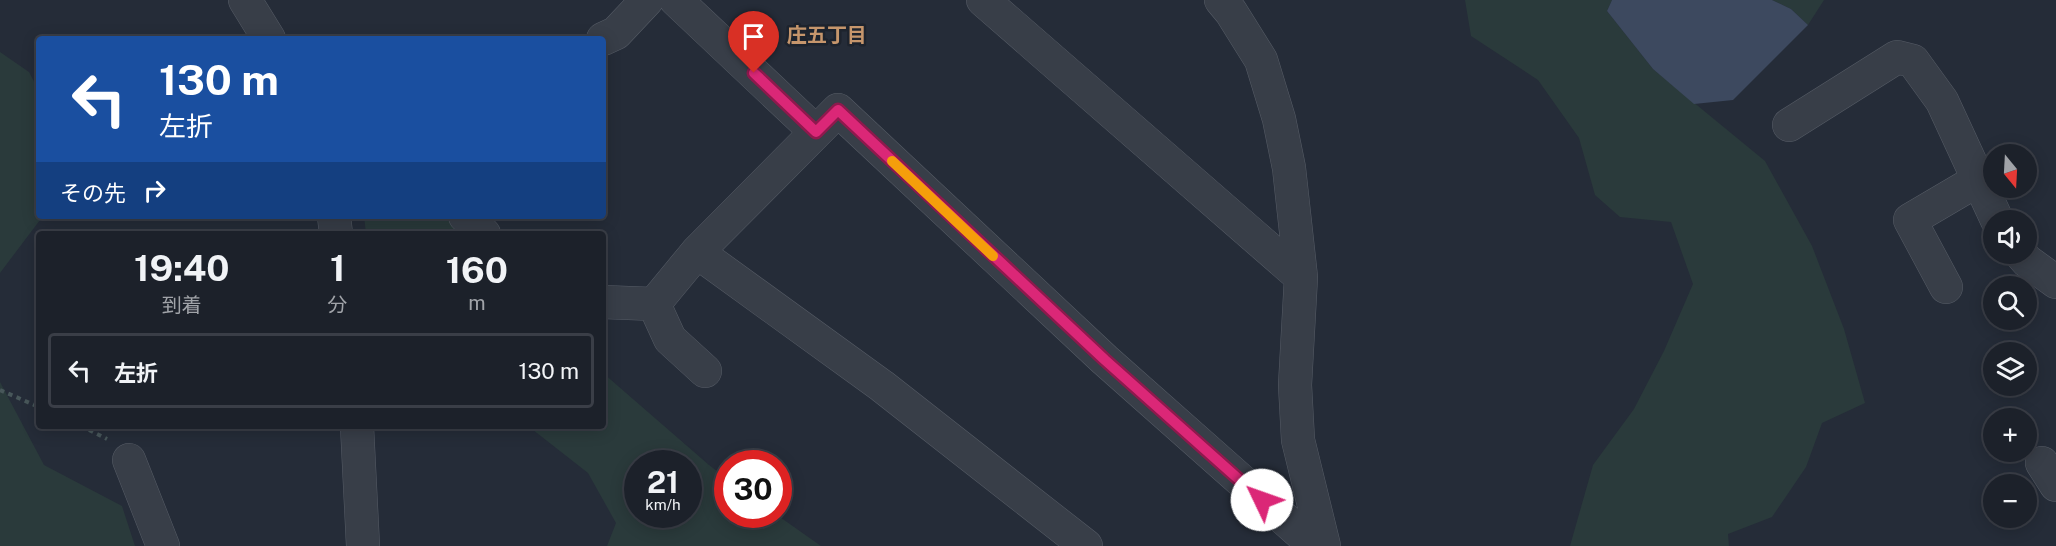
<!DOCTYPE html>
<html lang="ja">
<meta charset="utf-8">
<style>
:root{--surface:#1c212a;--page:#292e36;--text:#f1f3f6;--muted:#a0a3a8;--line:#3a3e47}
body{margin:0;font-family:"Public Sans","Noto Sans JP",sans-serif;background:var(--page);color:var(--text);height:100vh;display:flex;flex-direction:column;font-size:22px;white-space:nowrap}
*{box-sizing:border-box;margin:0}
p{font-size:20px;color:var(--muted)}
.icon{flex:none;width:33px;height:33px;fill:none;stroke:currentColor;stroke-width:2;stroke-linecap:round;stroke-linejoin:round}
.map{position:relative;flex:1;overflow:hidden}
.drawer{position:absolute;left:36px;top:231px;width:570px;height:198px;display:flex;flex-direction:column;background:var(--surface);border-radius:6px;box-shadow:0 3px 15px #0003,0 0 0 2px var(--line)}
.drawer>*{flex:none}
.top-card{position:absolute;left:36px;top:36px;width:570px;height:183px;border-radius:6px;box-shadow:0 3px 15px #0003,0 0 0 2px var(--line);background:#1a4fa0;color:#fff;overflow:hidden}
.needle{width:39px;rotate:162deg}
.buttons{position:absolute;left:1983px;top:144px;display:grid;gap:12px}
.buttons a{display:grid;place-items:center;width:54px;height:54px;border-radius:50%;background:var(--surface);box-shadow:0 3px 15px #0003,0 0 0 2px var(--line);font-size:30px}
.speed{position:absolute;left:624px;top:450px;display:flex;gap:12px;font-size:30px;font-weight:700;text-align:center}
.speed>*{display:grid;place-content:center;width:78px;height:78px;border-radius:50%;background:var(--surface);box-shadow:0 3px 15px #0003,0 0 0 2px var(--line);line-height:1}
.speed small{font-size:15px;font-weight:400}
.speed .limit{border:9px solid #d22;background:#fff;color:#111}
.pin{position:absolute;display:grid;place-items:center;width:51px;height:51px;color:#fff;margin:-62px -26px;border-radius:50% 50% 50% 0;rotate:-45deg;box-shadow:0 0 6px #0007}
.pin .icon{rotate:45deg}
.me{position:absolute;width:66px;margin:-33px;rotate:312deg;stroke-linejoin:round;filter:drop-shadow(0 0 4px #0008)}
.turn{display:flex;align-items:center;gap:21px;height:126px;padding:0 24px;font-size:27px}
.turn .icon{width:78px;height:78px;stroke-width:2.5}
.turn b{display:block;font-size:42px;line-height:51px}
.then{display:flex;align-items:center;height:57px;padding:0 24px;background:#0003;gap:12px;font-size:22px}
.eta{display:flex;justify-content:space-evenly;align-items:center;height:102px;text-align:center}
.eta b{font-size:36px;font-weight:700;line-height:42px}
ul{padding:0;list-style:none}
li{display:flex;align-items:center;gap:18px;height:75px;margin:0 12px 9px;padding:0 12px;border:3px solid var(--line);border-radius:6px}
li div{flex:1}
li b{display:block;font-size:22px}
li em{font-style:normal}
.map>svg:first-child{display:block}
</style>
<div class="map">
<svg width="2056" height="546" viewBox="0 0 2056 546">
<rect width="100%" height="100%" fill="#252c38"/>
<path fill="#2a3a3b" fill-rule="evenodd" d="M 1465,0 L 1612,0 L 1607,11 L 1653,69 L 1765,161 L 1812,246 L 1844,329 L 1865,403 L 1822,423 L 1806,467 L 1772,517 L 1728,534 L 1729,546 L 1570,546 L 1593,465 L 1634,409 L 1664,351 L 1693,284 L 1671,222 L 1620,217 L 1595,195 L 1579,138 L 1538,80 L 1471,36 Z
M 1772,0 L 1824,0 L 1808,25 L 1791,9 Z
M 0,52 L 29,72 L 39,91 L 39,216 L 43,216 L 0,273 Z
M 364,216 L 452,216 L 469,234 L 366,234 Z
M 603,373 L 709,465 L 727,479 L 728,514 L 777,515 L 821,546 L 607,546 L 616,523 L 588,473 L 528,426 L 603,426 ZM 638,464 L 688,464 L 688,514 L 638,514 Z
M 0,382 L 44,465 L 122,506 L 135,546 L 0,546 Z"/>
<path fill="#3d495f" d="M 1612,0 L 1772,0 L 1791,9 L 1808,25 L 1733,100 L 1694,104 L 1653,69 L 1607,11 Z"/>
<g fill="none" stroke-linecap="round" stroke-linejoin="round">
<g stroke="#565c66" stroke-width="34">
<path id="minor" d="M 245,0 L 269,39
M 676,0 L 816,132
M 983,0 L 1301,277
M 1221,0 L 1231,12 L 1261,60 L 1279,119 L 1289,168 L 1301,277 L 1295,385 L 1298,440 L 1324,546
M 603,39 L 616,33 L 647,0
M 1789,125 L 1897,57 L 1913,61 L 1942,101 L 1997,220
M 334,216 L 336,234
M 465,216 L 484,234
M 2021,254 L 2027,261 L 2056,282
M 1946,287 L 1910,220 L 1978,180
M 603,302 L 654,304 L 697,252
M 654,304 L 670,339 L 705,371
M 357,426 L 363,546
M 129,460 L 163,546
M 2042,463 L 2056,485
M 1086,546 L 882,386 L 697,252 L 838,110 L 1105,360 L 1315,546"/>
</g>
<path stroke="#48575a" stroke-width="4" stroke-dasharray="4.5 4.5" stroke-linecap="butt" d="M 0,390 L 39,407
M 81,426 L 107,439"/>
<use href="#minor" stroke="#383e48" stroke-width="33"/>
</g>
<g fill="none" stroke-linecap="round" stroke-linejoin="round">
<g stroke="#8e194d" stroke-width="15">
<path id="route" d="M 754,73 L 816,132 L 838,110 L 1105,360 L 1262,500"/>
</g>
<use href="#route" stroke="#db2777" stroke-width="10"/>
<path stroke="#f59e0b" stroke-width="10" d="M 892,161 L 993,256"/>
</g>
<g text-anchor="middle" stroke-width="5" stroke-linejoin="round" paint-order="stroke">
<g font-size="20" font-weight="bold" fill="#c6966c" stroke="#1d232d">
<text x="827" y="42">庄五丁目</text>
</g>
</g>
</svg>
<div class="buttons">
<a><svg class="needle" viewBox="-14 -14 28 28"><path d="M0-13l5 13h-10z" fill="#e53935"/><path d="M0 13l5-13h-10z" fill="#a0a3a8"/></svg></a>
<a><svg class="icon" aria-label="sound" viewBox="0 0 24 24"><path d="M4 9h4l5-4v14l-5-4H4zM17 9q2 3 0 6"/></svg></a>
<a><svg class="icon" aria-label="search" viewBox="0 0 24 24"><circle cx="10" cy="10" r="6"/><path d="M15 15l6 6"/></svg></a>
<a><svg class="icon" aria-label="layers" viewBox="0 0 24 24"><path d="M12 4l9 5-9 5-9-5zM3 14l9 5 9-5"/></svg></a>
<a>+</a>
<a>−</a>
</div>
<div class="speed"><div>21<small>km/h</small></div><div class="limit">30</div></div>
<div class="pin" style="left:754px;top:73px;background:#d93025"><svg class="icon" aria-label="arrive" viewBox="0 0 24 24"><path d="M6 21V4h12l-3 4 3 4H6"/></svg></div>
<svg class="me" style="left:1262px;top:500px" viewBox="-20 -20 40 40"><circle r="19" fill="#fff"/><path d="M0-13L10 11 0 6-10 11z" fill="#db2777"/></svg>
<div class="top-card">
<div class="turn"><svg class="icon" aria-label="left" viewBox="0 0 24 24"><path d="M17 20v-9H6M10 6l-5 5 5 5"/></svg><div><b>130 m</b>左折</div></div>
<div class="then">その先<svg class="icon" aria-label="right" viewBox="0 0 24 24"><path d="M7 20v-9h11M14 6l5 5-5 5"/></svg></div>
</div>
<section class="drawer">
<div class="eta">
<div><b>19:40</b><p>到着</p></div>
<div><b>1</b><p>分</p></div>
<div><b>160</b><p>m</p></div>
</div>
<ul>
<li><svg class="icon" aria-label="left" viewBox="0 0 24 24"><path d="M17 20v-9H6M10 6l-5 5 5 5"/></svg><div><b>左折</b></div><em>130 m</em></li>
</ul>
</section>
</div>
